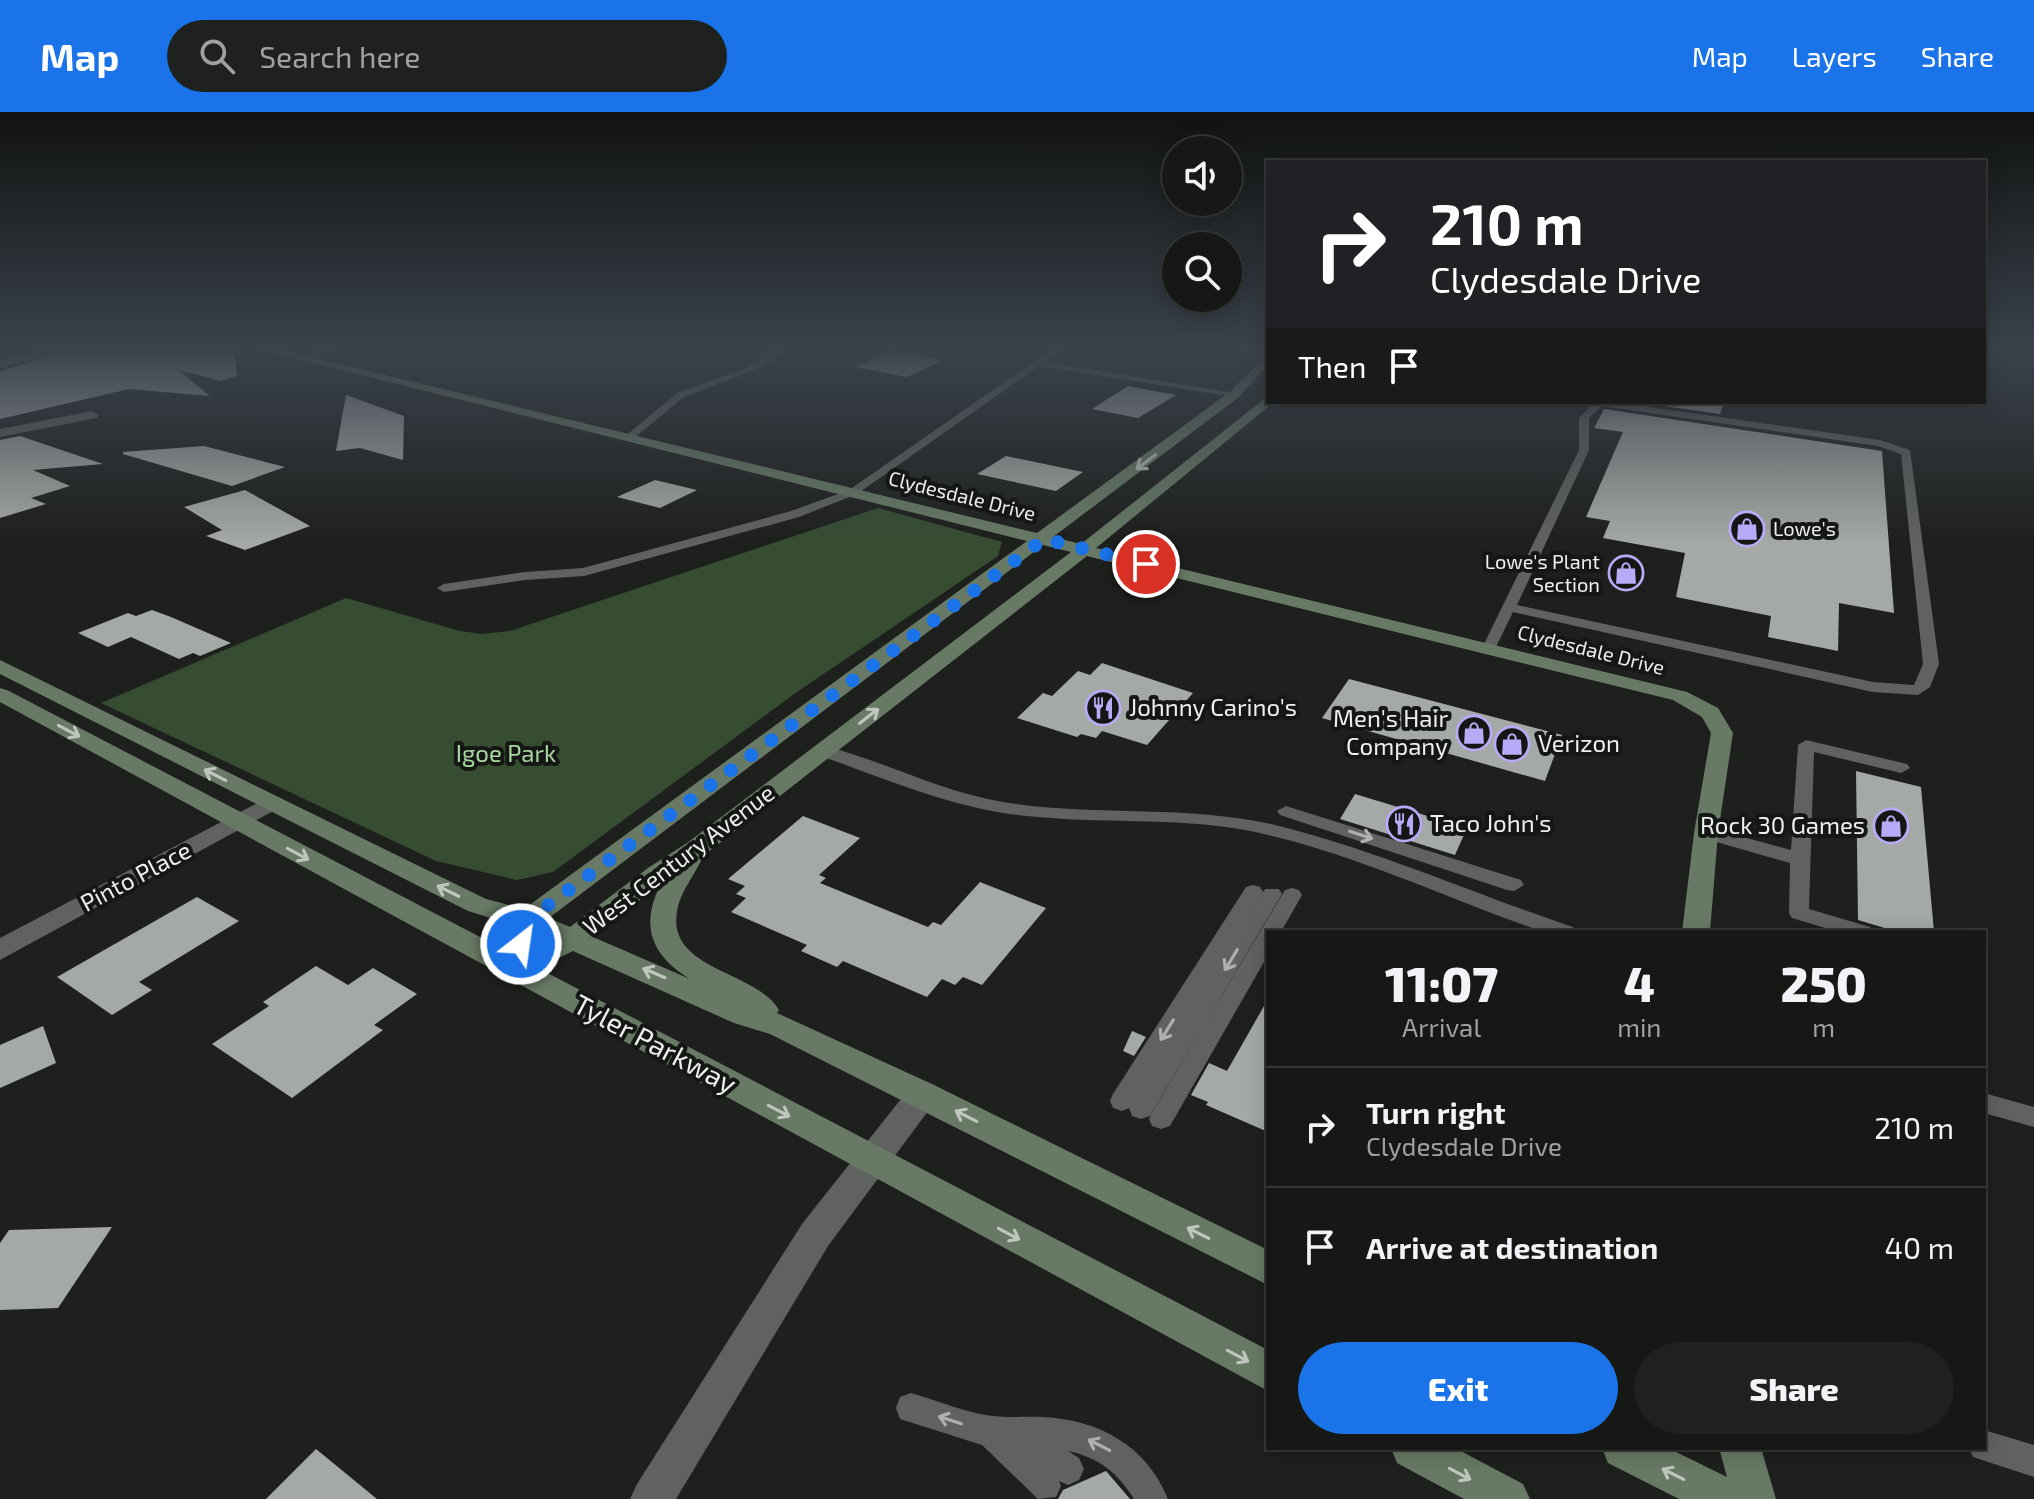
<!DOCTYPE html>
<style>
:root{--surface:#161816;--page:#1f211f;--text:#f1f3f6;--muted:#9ea0a1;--line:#353735;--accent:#1a73e8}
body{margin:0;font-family:"Exo 2",sans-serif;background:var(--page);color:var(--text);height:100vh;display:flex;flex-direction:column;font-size:30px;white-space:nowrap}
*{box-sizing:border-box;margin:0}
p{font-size:26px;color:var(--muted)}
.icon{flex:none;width:44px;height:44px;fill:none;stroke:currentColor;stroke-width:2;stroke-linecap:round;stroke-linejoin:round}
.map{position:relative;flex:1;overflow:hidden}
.details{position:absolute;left:1266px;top:818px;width:720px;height:520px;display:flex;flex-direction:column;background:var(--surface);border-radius:0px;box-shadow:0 4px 20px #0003,0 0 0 2px var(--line)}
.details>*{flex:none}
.hud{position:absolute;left:1266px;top:48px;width:720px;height:244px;border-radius:0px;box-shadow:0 4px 20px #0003,0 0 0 2px var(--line);background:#202124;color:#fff;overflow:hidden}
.fabs{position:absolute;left:1162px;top:24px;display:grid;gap:16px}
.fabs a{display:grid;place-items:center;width:80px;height:80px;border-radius:50%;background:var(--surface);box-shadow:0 4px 20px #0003,0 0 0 2px var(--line);font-size:40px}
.pin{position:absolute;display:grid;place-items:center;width:68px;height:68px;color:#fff;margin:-34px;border:4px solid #fff;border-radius:50%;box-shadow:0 2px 8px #0007}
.me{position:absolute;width:88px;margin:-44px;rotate:30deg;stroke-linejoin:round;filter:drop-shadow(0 0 6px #0008)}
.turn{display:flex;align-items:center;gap:28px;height:168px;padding:0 32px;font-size:36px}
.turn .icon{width:104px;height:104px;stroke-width:2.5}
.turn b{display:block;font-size:56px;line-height:68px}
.then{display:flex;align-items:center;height:76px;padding:0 32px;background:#0003;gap:16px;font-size:30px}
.eta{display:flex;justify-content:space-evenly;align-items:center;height:136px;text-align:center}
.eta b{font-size:48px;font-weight:800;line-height:56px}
.button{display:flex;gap:16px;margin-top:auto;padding:16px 32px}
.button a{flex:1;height:92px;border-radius:48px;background:var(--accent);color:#fff;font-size:32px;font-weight:800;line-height:92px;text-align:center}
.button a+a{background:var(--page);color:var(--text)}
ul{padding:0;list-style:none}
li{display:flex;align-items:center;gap:24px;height:120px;padding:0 32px;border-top:2px solid var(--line)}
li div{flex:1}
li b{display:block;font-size:30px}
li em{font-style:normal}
header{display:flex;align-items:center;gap:48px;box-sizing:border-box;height:112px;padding:0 40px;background:var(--accent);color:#fff}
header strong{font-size:38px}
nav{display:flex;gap:44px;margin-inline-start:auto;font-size:28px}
.search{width:560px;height:72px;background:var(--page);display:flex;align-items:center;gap:20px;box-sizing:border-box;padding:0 28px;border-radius:44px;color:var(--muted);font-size:30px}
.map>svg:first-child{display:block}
</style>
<header>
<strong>Map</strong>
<div class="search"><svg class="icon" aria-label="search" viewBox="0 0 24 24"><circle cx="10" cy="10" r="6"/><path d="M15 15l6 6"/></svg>Search here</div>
<nav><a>Map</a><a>Layers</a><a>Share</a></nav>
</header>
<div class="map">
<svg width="2034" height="1387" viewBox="0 0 2034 1387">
<rect width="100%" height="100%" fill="#1e201d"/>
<path fill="#364d32" d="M 878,396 L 1002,430 L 998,444 L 797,580 L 553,760 L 517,768 L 436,749 L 101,591 L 346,486 L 460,519 L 482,522 L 510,519 Z"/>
<path fill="#a5a9a5" d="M 75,237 L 234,237 L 237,264 L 221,269 L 178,258 L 210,284 L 129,277 L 0,307 L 0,259 Z
M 893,239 L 944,248 L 907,265 L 854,255 Z
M 1128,274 L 1176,283 L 1138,306 L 1092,297 Z
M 346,283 L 404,304 L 403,348 L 360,336 L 336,339 Z
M 1636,290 L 1724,290 L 1720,302 Z
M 1604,297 L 1882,339 L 1894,501 L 1839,491 L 1838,539 L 1768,525 L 1771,504 L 1676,485 L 1685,441 L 1603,426 L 1610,409 L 1586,405 L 1623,320 L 1594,316 Z
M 20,324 L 103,352 L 33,358 L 70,374 L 31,386 L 46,392 L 0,406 L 0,328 Z
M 204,334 L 285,355 L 232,374 L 123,342 L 123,340 Z
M 1006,344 L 1083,360 L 1056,379 L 977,362 Z
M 655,368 L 697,378 L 660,396 L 617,385 Z
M 245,378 L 310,414 L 245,438 L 206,424 L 222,418 L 184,395 Z
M 152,498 L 171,505 L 231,531 L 200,544 L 193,541 L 179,547 L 131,525 L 108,535 L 78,521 L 128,501 L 136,504 Z
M 1102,551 L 1193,581 L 1147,633 L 1102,619 L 1096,626 L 1081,622 L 1077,625 L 1017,606 L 1043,581 L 1052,584 L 1078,559 L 1090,563 Z
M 1349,567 L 1562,623 L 1545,669 L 1322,606 Z
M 1856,659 L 1921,675 L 1934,820 L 1898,820 L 1858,808 Z
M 1355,682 L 1467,716 L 1455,743 L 1340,707 Z
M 803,704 L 860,726 L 819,763 L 826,766 L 820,771 L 928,815 L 933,810 L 941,813 L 980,770 L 1046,796 L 982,873 L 963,865 L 955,873 L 942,867 L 927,885 L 843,849 L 837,855 L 801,839 L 807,833 L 731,800 L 746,786 L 736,782 L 745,774 L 728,767 Z
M 197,785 L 239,809 L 139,870 L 152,878 L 112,903 L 57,865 Z
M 316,854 L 348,873 L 373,856 L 417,882 L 374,913 L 383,918 L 292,986 L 212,932 L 269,894 L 263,890 Z
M 1268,887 L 1268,1020 L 1206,993 L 1208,990 L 1191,983 L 1209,951 L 1227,959 Z
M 43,914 L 56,951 L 0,976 L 0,933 Z
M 1132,919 L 1146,925 L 1134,944 L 1123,939 Z
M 112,1115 L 58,1196 L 0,1198 L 0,1131 L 9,1118 Z
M 316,1337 L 377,1387 L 266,1387 Z
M 1106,1359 L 1130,1387 L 1058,1387 L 1063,1378 Z"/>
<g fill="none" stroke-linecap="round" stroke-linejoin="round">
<path fill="#5f625e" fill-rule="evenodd" d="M 325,237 L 340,237 L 302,249 L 298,246 Z
M 771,237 L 779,237 L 781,242 L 760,256 L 684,285 L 633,327 L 624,325 L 677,281 L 743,257 L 772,241 Z
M 1052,237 L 1062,237 L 1045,250 L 1240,282 L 1235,285 L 1039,254 L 857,382 L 799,405 L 584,464 L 525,468 L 444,480 L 437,476 L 444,472 L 525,460 L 583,456 L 791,399 L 849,378 Z
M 1595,290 L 1615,290 L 1880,328 L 1910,338 L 1939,552 L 1930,575 L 1918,583 L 1873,580 L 1513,500 L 1494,539 L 1484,539 L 1482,536 L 1579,338 L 1579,306 ZM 1602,294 L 1878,334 L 1901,342 L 1923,552 L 1914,573 L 1873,570 L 1517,493 L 1589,338 L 1589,306 Z
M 1806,628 L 1907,652 L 1910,656 L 1901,661 L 1814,640 L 1809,797 L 1870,815 L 1873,820 L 1839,820 L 1792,806 L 1789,801 L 1790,751 L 1699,725 L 1697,721 L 1706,715 L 1791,738 L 1798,633 Z
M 824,634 C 885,649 941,680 1003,690 C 1093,705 1185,692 1275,713 C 1377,738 1474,782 1573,815 L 1576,820 L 1544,820 C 1445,786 1348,738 1245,718 C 1173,705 1100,712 1027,704 C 954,697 886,667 818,643 L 816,639 Z
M 1286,694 L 1521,768 L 1524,773 L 1514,779 L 1507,778 L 1280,703 L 1277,699 Z
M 1253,773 L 1260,775 L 1263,780 L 1238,821 L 1265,777 L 1279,777 L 1282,782 L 1150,1004 L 1141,1007 L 1132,1004 L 1129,996 L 1122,999 L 1113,996 L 1110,989 L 1113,982 L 1246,775 Z
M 1292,776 L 1299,778 L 1302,783 L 1281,820 L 1268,820 L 1268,843 L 1170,1014 L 1161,1017 L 1152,1014 L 1149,1007 L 1152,1000 L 1285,778 Z
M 1984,981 L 2034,995 L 2034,1015 L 1984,1001 Z
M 911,1281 C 936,1288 969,1302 994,1304 C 1010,1306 1027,1304 1043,1305 C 1099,1308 1146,1333 1168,1387 L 1134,1387 C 1118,1361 1098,1345 1068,1339 L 1079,1346 L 1084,1357 L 1079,1368 L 1068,1373 L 1059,1369 L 1061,1374 L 1056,1385 L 1038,1387 L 982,1333 L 900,1307 L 896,1296 L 900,1285 Z
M 1984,1318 L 2034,1333 L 2034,1365 L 1973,1345 L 1969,1336 L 1984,1336 Z"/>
<path fill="#5f625e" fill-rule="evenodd" d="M 50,237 L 72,237 L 0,256 L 0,248 Z
M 92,299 L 99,303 L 97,306 L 0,325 L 0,317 Z
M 271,684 L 279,686 L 283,691 L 279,696 L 0,848 L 0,826 Z
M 923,969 L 934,973 L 939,982 L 934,991 L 828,1134 L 676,1387 L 630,1387 L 637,1372 L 802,1112 L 912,973 Z"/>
<path fill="#687a65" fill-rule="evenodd" d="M 257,237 L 278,237 L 1037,421 L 1231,279 L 1268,242 L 1268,252 L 1239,285 L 1053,425 L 1081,432 L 1268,284 L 1268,290 L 1273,291 L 1096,436 L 1687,580 L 1718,596 L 1733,621 L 1718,721 L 1710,820 L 1682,820 L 1694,721 L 1711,621 L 1702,605 L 1673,588 L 1087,444 L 703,744 C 696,762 680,779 677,800 C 667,858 757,859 779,898 L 777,901 L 934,973 L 1268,1138 L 1268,1173 L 770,922 L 734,911 L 573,839 L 538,856 L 1268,1238 L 1268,1279 L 0,590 L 0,576 L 7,578 L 505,838 L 513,813 L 468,799 L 0,562 L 0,548 L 486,787 L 524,797 L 1027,429 ZM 1043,433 L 1071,440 L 687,731 L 648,756 L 570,815 L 549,806 ZM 661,772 C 640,812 650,843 690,867 L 593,825 ZM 537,823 L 548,828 L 534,834 Z
M 1391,1336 L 1455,1336 L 1523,1372 L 1530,1387 L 1464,1387 L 1397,1351 Z
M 1602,1336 L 1668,1336 L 1727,1365 L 1719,1336 L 1761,1336 L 1776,1387 L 1679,1387 L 1608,1351 Z"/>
</g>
<defs><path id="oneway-shaft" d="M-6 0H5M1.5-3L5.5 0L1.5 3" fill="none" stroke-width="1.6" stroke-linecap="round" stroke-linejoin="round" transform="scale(2)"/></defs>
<g stroke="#bec6bd">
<use href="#oneway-shaft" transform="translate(1146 350) rotate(143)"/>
<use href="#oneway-shaft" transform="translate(869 604) rotate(-38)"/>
<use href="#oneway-shaft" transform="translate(69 619) rotate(28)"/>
<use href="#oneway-shaft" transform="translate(215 663) rotate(-153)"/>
<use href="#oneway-shaft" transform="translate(298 742) rotate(28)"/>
<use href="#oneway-shaft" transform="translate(448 779) rotate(-154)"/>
<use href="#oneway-shaft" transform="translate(654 861) rotate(-157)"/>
<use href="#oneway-shaft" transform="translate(779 999) rotate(28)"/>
<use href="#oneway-shaft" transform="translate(966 1004) rotate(-153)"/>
<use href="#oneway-shaft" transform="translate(1198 1121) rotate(-153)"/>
<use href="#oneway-shaft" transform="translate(1009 1122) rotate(28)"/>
<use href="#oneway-shaft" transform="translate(1238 1244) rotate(28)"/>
<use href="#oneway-shaft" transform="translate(1460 1362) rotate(28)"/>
<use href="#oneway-shaft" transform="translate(1673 1362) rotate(-153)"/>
</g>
<g stroke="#adb0ac">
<use href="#oneway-shaft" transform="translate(1361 723) rotate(18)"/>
<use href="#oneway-shaft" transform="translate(1231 848) rotate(121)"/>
<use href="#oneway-shaft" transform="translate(1167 918) rotate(122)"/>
<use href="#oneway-shaft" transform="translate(950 1308) rotate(-162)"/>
<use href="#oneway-shaft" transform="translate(1099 1333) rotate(-153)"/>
</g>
<linearGradient id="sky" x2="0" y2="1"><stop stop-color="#101210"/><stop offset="0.55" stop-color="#3b424c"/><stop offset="1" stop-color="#3b424c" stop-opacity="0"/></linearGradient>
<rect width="2034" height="431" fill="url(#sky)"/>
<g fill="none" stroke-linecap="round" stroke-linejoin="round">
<path stroke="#1a73e8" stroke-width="14" stroke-dasharray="0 25.2" d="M 521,832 L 528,808 L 1044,427 L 1146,452"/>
</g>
<defs>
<g id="shop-ring" transform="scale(1.8)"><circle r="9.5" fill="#141714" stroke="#b7abf8" stroke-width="1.5"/><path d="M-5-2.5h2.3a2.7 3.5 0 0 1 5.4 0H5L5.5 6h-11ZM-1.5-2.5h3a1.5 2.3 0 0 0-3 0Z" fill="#b7abf8"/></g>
<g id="restaurant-ring" transform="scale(1.8)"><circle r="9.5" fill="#141714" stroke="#b7abf8" stroke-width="1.5"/><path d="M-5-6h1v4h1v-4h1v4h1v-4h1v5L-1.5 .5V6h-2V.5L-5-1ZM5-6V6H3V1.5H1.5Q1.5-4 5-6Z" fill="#b7abf8"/></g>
</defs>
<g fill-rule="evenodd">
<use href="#shop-ring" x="1747" y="417"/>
<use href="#shop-ring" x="1626" y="461"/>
<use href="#restaurant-ring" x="1103" y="596"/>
<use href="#shop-ring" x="1474" y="621"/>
<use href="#shop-ring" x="1512" y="632"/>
<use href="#restaurant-ring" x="1404" y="712"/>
<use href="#shop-ring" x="1891" y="714"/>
</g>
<g text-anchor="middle" stroke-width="8" stroke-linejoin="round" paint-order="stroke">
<g font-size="20" fill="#edefec" stroke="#141714">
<text transform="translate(962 384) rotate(14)" y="7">Clydesdale Drive</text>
<text transform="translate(1591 538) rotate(14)" y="7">Clydesdale Drive</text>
</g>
<g font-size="20" fill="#edefec" stroke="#141714" text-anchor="start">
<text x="1773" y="424">Lowe's</text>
<text x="1600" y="457" text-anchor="end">Lowe's Plant<tspan x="1600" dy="23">Section</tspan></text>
</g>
<g font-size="24" fill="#edefec" stroke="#141714" text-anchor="start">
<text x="1129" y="604">Johnny Carino's</text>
<text x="1448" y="615" text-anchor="end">Men's Hair<tspan x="1448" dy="28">Company</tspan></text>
<text x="1538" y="640">Verizon</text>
<text x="1430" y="720">Taco John's</text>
<text x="1865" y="722" text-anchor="end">Rock 30 Games</text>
</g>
<g font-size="24" fill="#a9d7a1" stroke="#141714">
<text x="506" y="650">Igoe Park</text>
</g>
<g font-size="24" fill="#edefec" stroke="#141714">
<text transform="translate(679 748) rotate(-37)" y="8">West Century Avenue</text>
<text transform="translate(136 765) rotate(-28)" y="8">Pinto Place</text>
</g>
<g font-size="28" fill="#edefec" stroke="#141714">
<text transform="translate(655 932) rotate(28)" y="10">Tyler Parkway</text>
</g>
</g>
</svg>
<div class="fabs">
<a><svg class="icon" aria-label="sound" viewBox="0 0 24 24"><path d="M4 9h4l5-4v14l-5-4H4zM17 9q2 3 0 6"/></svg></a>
<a><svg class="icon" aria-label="search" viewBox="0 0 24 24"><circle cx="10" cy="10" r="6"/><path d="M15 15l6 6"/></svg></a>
</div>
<div class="pin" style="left:1146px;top:452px;background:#d93025"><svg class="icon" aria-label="arrive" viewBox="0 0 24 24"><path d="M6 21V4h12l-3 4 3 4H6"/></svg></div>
<svg class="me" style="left:521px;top:832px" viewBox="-20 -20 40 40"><circle r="17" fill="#1a73e8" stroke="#fff" stroke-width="3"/><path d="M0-11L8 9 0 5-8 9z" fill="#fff"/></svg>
<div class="hud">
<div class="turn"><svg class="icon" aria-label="right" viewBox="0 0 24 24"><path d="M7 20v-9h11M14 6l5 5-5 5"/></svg><div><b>210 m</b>Clydesdale Drive</div></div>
<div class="then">Then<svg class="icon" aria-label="arrive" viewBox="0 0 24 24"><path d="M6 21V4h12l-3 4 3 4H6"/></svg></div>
</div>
<section class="details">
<div class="eta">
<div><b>11:07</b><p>Arrival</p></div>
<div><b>4</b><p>min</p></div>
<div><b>250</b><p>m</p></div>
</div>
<ul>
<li><svg class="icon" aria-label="right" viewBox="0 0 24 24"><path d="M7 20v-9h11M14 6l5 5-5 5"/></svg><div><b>Turn right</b><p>Clydesdale Drive</p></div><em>210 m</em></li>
<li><svg class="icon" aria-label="arrive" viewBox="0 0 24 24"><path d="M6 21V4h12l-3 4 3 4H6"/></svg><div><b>Arrive at destination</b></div><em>40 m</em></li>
</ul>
<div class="button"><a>Exit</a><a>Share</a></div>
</section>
</div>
